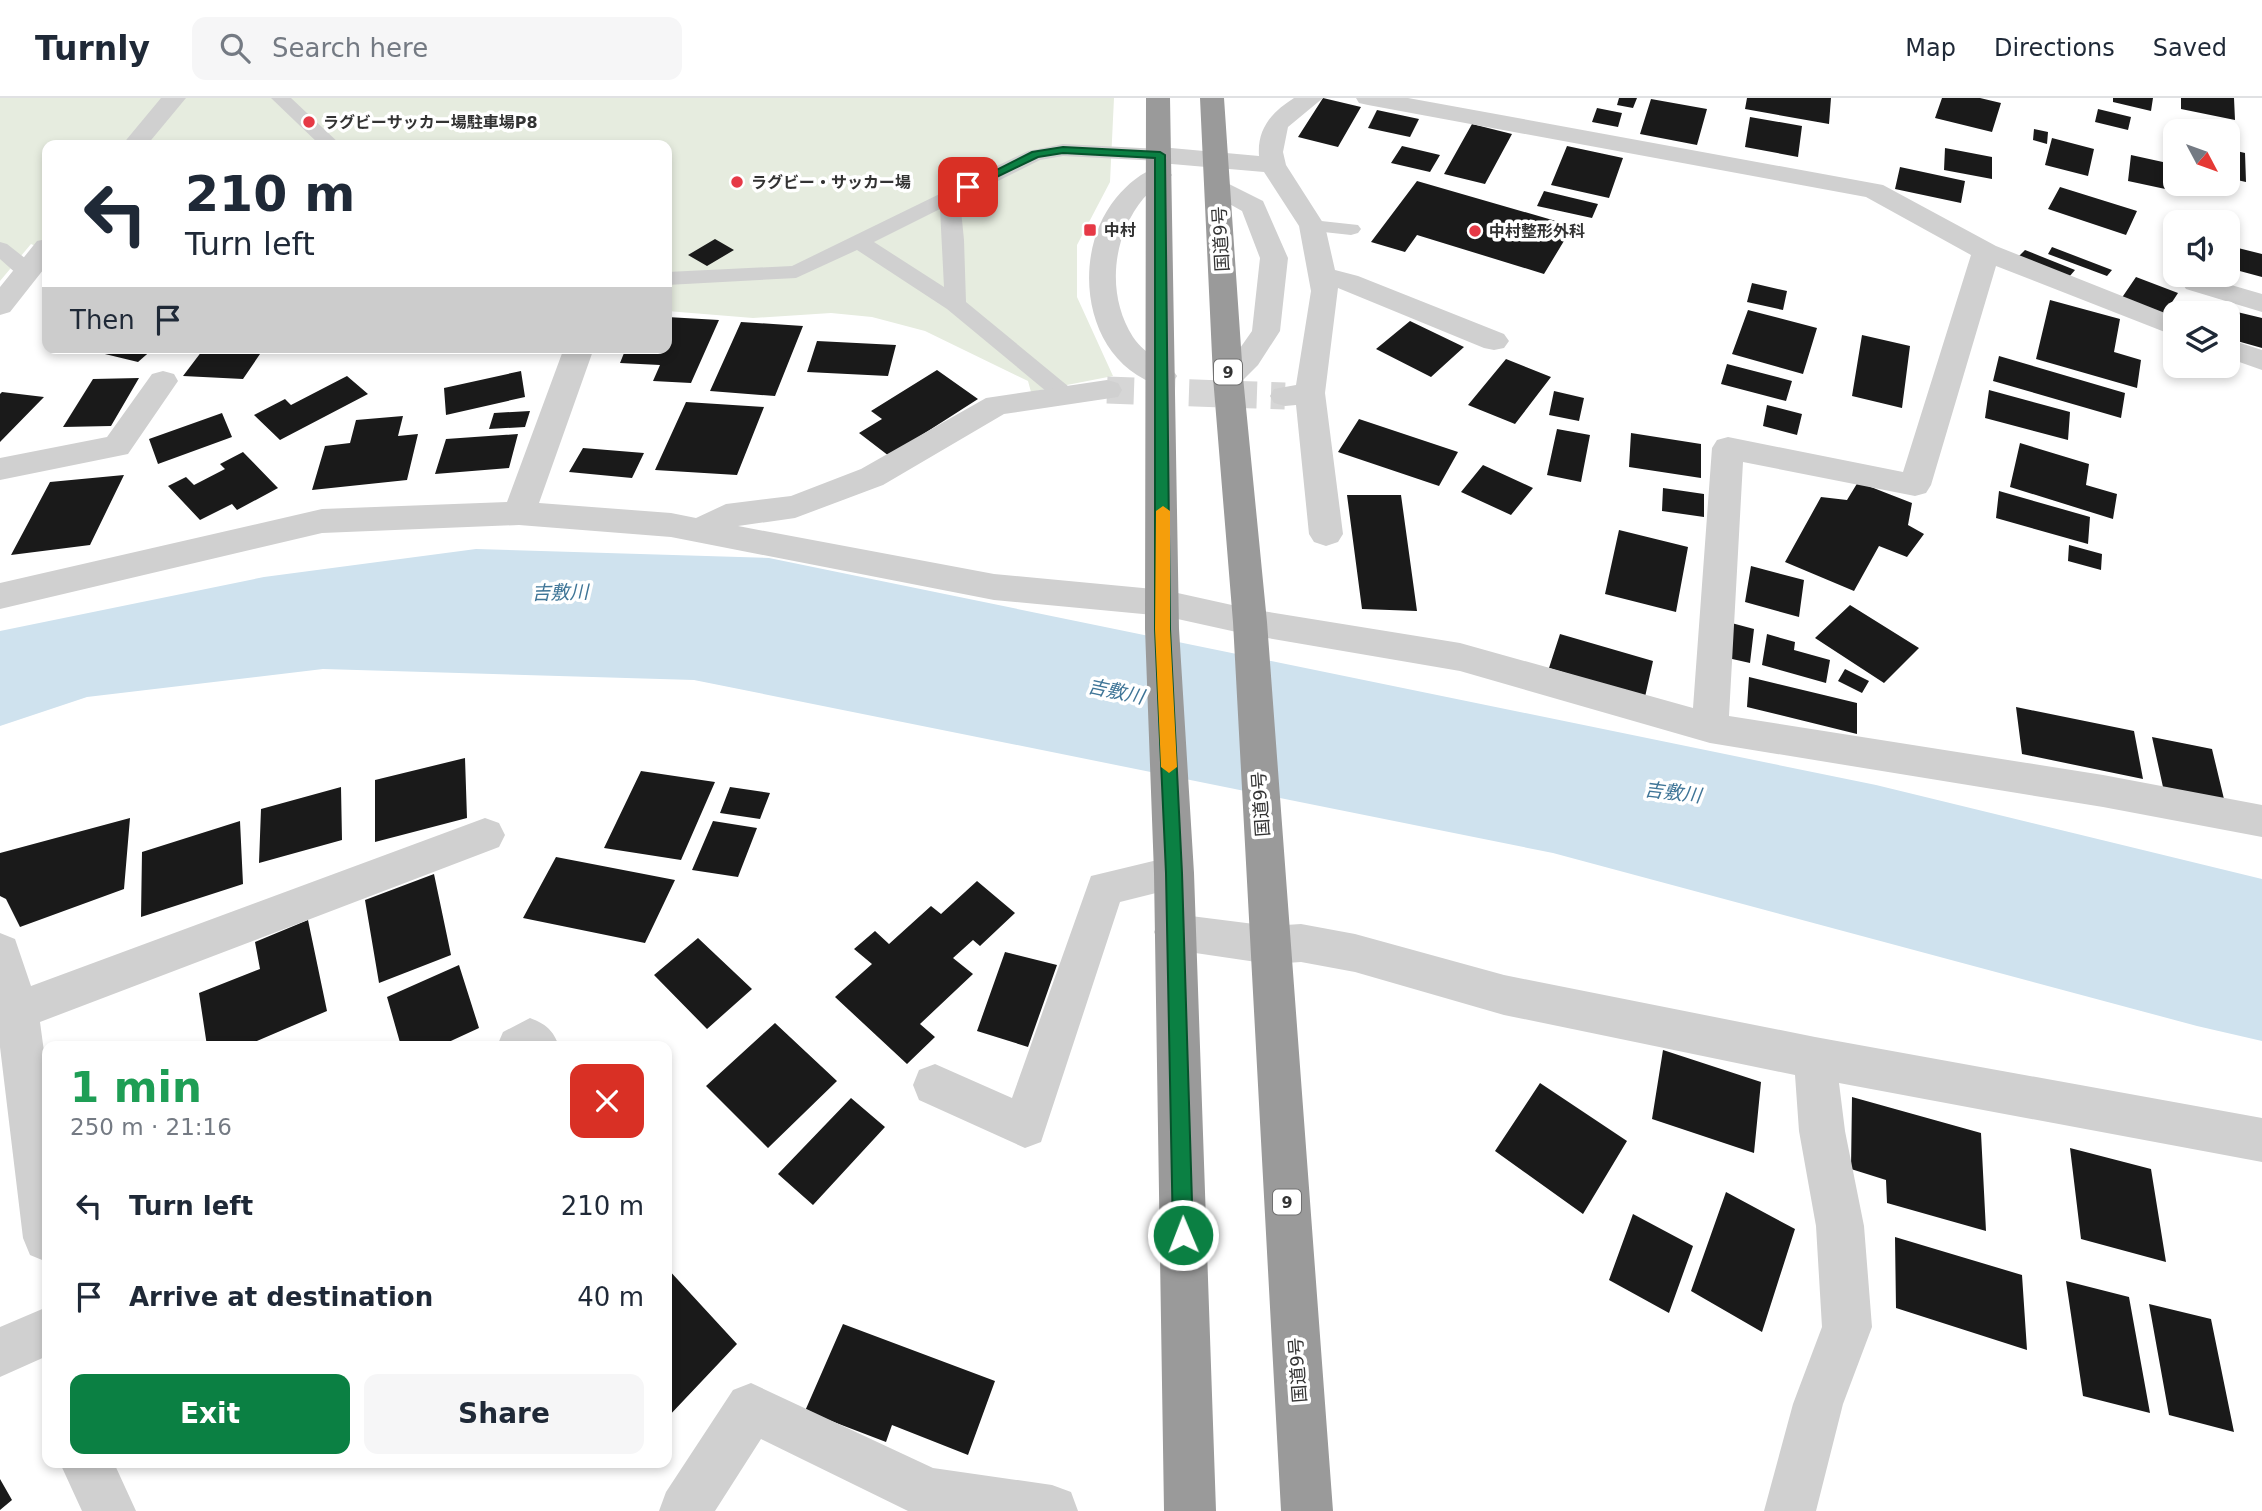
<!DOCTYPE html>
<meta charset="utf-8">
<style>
:root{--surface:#fff;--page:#f6f6f7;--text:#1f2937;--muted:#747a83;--line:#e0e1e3;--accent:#0b8043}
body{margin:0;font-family:"DejaVu Sans","Noto Sans JP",sans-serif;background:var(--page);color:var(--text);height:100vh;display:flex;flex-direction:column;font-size:26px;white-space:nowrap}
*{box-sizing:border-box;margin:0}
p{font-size:23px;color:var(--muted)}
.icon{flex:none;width:38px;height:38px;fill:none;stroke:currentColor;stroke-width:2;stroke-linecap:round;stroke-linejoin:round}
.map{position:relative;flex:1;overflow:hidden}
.details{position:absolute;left:42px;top:943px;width:630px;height:427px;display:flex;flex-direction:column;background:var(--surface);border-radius:14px;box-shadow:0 4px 10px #0003}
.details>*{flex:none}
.banner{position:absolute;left:42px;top:42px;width:630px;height:214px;border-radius:14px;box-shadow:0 4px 10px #0003;background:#fff;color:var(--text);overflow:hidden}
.needle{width:46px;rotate:131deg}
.tools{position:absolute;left:2163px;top:21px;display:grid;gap:14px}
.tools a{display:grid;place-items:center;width:77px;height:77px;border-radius:14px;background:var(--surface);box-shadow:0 4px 10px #0003;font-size:35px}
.pin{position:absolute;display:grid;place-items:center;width:60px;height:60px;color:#fff;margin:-30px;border-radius:14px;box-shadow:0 4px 10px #0006}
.me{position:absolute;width:77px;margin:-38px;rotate:359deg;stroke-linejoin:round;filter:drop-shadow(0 0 5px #0008)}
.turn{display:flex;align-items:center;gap:24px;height:147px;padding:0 28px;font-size:32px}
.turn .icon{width:91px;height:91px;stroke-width:2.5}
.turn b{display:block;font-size:49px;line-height:60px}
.then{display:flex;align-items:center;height:66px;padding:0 28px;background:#0003;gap:14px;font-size:26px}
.round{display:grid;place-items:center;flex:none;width:74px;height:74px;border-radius:14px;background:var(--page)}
.overview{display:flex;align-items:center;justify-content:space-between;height:119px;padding:0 28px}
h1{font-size:42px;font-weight:700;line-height:52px;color:#1e9e55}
.primary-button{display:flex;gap:14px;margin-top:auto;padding:14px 28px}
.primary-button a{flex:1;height:80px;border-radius:14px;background:var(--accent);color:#fff;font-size:28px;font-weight:700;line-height:80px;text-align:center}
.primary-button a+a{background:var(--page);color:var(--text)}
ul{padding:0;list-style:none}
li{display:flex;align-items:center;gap:21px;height:91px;padding:0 28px}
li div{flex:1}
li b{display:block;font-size:26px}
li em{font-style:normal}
header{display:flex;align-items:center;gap:42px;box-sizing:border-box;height:98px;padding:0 35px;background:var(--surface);border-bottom:2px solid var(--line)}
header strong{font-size:33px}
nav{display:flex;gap:38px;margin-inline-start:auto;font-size:24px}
.search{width:490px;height:63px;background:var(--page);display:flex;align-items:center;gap:18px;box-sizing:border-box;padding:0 24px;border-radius:14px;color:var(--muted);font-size:26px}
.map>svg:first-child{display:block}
</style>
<header>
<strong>Turnly</strong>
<div class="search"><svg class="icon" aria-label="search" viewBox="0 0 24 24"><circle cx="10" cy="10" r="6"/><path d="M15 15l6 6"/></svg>Search here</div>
<nav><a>Map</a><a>Directions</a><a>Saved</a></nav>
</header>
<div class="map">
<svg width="2262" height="1413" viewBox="0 0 2262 1413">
<rect width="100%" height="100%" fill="#fff"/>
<path fill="#e6ecdf" d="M 0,0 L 1114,0 L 1110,84 L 1077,147 L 1077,199 L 1113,278 L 1031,294 L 1028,283 L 925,233 L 872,219 L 831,215 L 753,220 L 667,213 L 667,47 L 47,47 L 47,153 L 31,146 L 0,183 Z"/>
<path fill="#cfe2ee" d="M 476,451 L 769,460 L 1876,687 L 2262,781 L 2262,943 L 2197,928 L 1553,755 L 694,582 L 323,571 L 87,599 L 0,628 L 0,533 L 264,479 Z"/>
<path fill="#1a1a1a" d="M 1323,0 L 1361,9 L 1338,49 L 1298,39 Z
M 1619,0 L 1637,0 L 1633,10 L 1617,7 Z
M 1747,0 L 1831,0 L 1829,26 L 1745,11 Z
M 1942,0 L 1980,0 L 2001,5 L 1992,34 L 1935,20 Z
M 2113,0 L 2153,0 L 2151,13 L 2113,4 Z
M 2181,0 L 2234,0 L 2235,22 L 2181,11 Z
M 1651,1 L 1707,11 L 1697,47 L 1640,36 Z
M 1597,10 L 1622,15 L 1618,29 L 1592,24 Z
M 2098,11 L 2131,19 L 2128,32 L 2095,24 Z
M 1377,12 L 1419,21 L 1410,39 L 1368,30 Z
M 1750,19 L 1802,28 L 1798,59 L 1745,49 Z
M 1472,26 L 1512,36 L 1485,86 L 1444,76 Z
M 2034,31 L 2048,34 L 2047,46 L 2033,42 Z
M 2052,40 L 2094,51 L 2088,78 L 2045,67 Z
M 1402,48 L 1440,57 L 1430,74 L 1391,65 Z
M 1567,48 L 1623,60 L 1609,100 L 1551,87 Z
M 1945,50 L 1992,59 L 1992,81 L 1944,72 Z
M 2228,51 L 2245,55 L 2246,84 L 2228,80 Z
M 2131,57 L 2172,66 L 2170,92 L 2128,83 Z
M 1900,69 L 1965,83 L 1961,105 L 1895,91 Z
M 1417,83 L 1573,128 L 1544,176 L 1417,137 L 1405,154 L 1371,144 Z
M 2060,89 L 2137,113 L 2126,137 L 2048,111 Z
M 1544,93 L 1598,106 L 1592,120 L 1537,108 Z
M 2168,133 L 2175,134 L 2175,158 L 2165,155 Z
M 715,141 L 734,152 L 707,168 L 688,157 Z
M 2052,149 L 2112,172 L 2107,178 L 2048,156 Z
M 2238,150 L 2262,156 L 2262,179 L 2236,172 Z
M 2025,152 L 2075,172 L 2069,179 L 2018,159 Z
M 2136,179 L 2178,195 L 2163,218 L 2121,201 Z
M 1752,185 L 1787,193 L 1783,212 L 1747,204 Z
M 2050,202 L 2120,221 L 2114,254 L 2141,262 L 2137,290 L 2036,261 Z
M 1748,212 L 1817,230 L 1803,276 L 1732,256 Z
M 2233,213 L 2262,220 L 2262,250 L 2230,241 Z
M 667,219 L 719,222 L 691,285 L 653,283 L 660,267 L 620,265 L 626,250 L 667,250 Z
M 1410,223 L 1464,249 L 1431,279 L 1376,251 Z
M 741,224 L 803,228 L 775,298 L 710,293 Z
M 1862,237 L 1910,248 L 1902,310 L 1852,298 Z
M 817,243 L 896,247 L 888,278 L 807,274 Z
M 80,250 L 154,250 L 138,264 Z
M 202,253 L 260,256 L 243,281 L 183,278 Z
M 1999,258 L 2125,295 L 2121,320 L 1993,283 Z
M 1506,261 L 1551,279 L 1515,326 L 1468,307 Z
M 1727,266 L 1792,283 L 1786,303 L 1721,286 Z
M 937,272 L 978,301 L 889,358 L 859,335 L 882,321 L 871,313 Z
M 521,273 L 525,299 L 446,317 L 444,290 Z
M 347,278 L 368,296 L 280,342 L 254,317 L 285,301 L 291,307 Z
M 139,280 L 111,328 L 63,329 L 93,281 Z
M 1989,292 L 2070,314 L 2068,342 L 1985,320 Z
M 1554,293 L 1584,300 L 1579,323 L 1549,317 Z
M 2,294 L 44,299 L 0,344 L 0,296 Z
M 686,304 L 764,309 L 737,377 L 655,372 Z
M 1767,307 L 1802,316 L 1797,337 L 1763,328 Z
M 530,313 L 525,329 L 489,331 L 494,315 Z
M 222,315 L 232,339 L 158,366 L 149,341 Z
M 403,318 L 398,338 L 418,336 L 407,382 L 312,392 L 325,348 L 350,345 L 356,322 Z
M 1359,321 L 1458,354 L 1439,388 L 1338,354 Z
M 1557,331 L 1590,337 L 1581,384 L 1547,377 Z
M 1631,335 L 1701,346 L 1701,380 L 1629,369 Z
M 518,336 L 509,370 L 435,376 L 446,341 Z
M 2020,345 L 2089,366 L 2086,387 L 2117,396 L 2113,421 L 2010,389 Z
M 583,350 L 644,355 L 632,380 L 569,374 Z
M 243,354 L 278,390 L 237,412 L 232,406 L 200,422 L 168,388 L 186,379 L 194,387 L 225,371 L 220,366 Z
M 1483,367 L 1533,390 L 1511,417 L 1461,394 Z
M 124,377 L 90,447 L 11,457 L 50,384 Z
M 1858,384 L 1912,405 L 1908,427 L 1924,436 L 1907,459 L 1879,448 L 1854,493 L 1785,464 L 1821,399 L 1847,402 Z
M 1663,390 L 1704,396 L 1704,419 L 1662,413 Z
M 1999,393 L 2090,419 L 2088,446 L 1996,420 Z
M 1347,397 L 1401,397 L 1417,513 L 1362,511 Z
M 1619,432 L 1688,449 L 1676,514 L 1605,496 Z
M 2069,447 L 2102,456 L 2101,472 L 2068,463 Z
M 1751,468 L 1804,482 L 1799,519 L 1745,504 Z
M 1850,507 L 1919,550 L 1884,585 L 1815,540 Z
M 1724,523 L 1754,531 L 1750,565 L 1719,558 Z
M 1560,536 L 1653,563 L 1645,599 L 1549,570 Z
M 1767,536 L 1795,544 L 1794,552 L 1830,562 L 1826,585 L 1762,567 Z
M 1845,571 L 1869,583 L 1862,595 L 1838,583 Z
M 1749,579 L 1857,605 L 1857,636 L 1747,609 Z
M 2016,609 L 2134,633 L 2143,681 L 2022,656 Z
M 2152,639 L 2212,651 L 2224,701 L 2163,689 Z
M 465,660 L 467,720 L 375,744 L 375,682 Z
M 641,673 L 715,684 L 681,762 L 604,750 Z
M 341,689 L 342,742 L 259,765 L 261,711 Z
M 730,689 L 770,695 L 760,721 L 720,715 Z
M 130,720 L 124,791 L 20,829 L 6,801 L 0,798 L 0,755 Z
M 240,723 L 243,786 L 141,819 L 142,754 Z
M 713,723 L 757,730 L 738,779 L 692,772 Z
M 556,759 L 675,782 L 645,845 L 523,820 Z
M 434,776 L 451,857 L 379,885 L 365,802 Z
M 977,783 L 1015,815 L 980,848 L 973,842 L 953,860 L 973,876 L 920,926 L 935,939 L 907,966 L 835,899 L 872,866 L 854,851 L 875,833 L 889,846 L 931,808 L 941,816 Z
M 308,822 L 327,913 L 245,948 L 207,948 L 199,895 L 260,871 L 255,844 Z
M 698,840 L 752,891 L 707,931 L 654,877 Z
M 1005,854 L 1057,867 L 1028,949 L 977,933 Z
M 459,867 L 479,930 L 440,948 L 401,948 L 387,899 Z
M 775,925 L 837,983 L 768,1050 L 706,988 Z
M 1663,952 L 1761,984 L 1754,1055 L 1652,1021 Z
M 1540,985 L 1627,1043 L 1583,1116 L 1495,1053 Z
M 1852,999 L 1981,1035 L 1986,1133 L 1887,1105 L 1886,1082 L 1851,1071 Z
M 851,1000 L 885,1029 L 813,1107 L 778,1076 Z
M 2070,1050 L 2151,1071 L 2166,1164 L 2081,1141 Z
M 1726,1094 L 1795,1131 L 1762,1234 L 1691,1193 Z
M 1633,1116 L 1693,1148 L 1669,1215 L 1609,1182 Z
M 1895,1139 L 2022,1177 L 2027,1252 L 1896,1210 Z
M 667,1170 L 737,1246 L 667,1320 Z
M 2066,1183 L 2129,1199 L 2150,1315 L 2083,1298 Z
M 2149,1206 L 2211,1221 L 2234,1334 L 2169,1317 Z
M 843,1226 L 995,1283 L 968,1357 L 892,1327 L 886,1344 L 805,1313 Z
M 0,1381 L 12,1402 L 0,1412 Z"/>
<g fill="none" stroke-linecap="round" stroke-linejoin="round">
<path stroke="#d6d6d6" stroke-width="27" stroke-dasharray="27 14" stroke-linecap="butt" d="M 1107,292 L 1285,298"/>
<path fill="#d0d0d0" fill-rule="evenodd" d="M 271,0 L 291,0 L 341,47 L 320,47 Z
M 1063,46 L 1160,51 L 1170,57 L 1160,63 L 1063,58 L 1040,62 L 960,102 L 964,142 L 966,204 L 1074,293 L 1078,298 L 1074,303 L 1066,306 L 1058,303 L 947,211 L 857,152 L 796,180 L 667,187 L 667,174 L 792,168 L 1028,53 ZM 940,111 L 944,189 L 874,144 Z
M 1312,122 L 1358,127 L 1361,131 L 1358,135 L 1351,137 L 1305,132 L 1302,128 L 1305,124 Z
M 0,144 L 7,146 L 35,168 L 38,173 L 35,178 L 19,178 L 0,161 Z"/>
<path fill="#d0d0d0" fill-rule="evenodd" d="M 161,0 L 186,0 L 147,47 L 122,47 Z
M 1294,0 L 1323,0 L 1288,29 L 1283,54 L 1286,67 L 1325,128 L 1335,172 L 1358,178 L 1504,236 L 1509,243 L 1504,250 L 1494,252 L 1484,250 L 1338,190 L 1325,295 L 1343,436 L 1338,444 L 1326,448 L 1314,444 L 1309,436 L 1296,307 L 1285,308 L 1274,305 L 1270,298 L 1274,291 L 1296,287 L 1311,193 L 1299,128 L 1264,74 L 1160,65 L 1151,62 L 1147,57 L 1151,52 L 1160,49 L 1259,58 C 1257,30 1272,14 1294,0 Z
M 1356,0 L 1408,0 L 1883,87 L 1996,148 L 2175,219 L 2175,238 L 1996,168 L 1931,387 L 1926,395 L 1915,398 L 1743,364 L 1729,618 L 2103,677 L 2262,707 L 2262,739 L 2103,709 L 1710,645 L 1460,573 L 1250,537 L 1164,518 L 994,502 L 671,439 L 519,427 L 322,435 L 0,511 L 0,485 L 322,411 L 507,404 L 564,250 L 594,250 L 539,405 L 671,415 L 696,420 L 726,406 L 791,398 L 861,371 L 986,300 L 1107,282 L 1118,285 L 1122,292 L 1118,299 L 1004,316 L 883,387 L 795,420 L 738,428 L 994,476 L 1164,492 L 1250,511 L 1460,545 L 1693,610 L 1712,350 L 1717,342 L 1728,339 L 1903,374 L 1971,157 L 1866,99 L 1368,7 L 1359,5 Z
M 1159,69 L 1168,72 L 1172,77 C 1165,88 1151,91 1143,101 C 1112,139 1106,197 1133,239 C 1146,259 1168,263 1177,278 L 1173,285 L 1162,288 C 1083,266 1069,157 1116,100 C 1128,86 1141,74 1159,69 Z
M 1219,81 L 1263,103 L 1288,160 L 1280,233 L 1258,267 L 1239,286 L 1228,289 L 1217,286 L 1213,279 L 1238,253 L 1252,233 L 1260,160 L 1242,113 L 1210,95 L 1206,89 L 1210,83 Z
M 47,141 L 47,167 L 10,214 L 0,217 L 0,189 L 37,143 Z
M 2197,177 L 2262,196 L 2262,214 L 2186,191 L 2182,185 L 2186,179 Z
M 2228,241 L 2262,252 L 2262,272 L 2228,260 Z
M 163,273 L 174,276 L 178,283 L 128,356 L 0,382 L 0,360 L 107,339 L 152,276 Z
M 485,720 L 499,725 L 505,737 L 499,749 L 40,924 L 47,976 L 47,1164 L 30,1157 L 23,1140 L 0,949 L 0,835 L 15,841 L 31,888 Z
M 1174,758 L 1188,763 L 1194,775 L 1188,787 L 1120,804 L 1041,1044 L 1025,1050 L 919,1002 L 913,987 L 919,972 L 935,966 L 1012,1000 L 1091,778 Z
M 1175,816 L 1270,828 L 1301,826 L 1355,836 L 1504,877 L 1815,939 L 2262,1020 L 2262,1064 L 1839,985 L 1845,1033 L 1864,1128 L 1872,1229 L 1843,1306 L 1816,1413 L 1764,1413 L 1793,1306 L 1822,1229 L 1816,1128 L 1799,1033 L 1795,977 L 1504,917 L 1355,874 L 1301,864 L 1270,866 L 1175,852 L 1160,847 L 1154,834 L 1160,821 Z
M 530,920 C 546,926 553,932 559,948 L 497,948 L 503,934 Z
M 47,1209 L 47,1258 L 0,1279 L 0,1229 Z
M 751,1285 L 933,1370 L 1052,1387 L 1071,1394 L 1078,1413 L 908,1413 L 761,1341 L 715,1413 L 659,1413 L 666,1394 L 733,1292 Z
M 60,1365 L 114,1365 L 136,1413 L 82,1413 Z"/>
<path fill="#9a9a9a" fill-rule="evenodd" d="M 1146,0 L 1170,0 L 1179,531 L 1194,775 L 1216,1413 L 1164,1413 L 1154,775 L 1145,531 Z
M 1200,0 L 1224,0 L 1243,279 L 1267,524 L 1333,1413 L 1281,1413 L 1233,524 L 1213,279 Z"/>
</g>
<path fill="#0b8043" stroke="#07532c" stroke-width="2" d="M 1063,49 L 1160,54 L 1165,57 L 1170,531 L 1182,775 L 1193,1137 L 1190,1144 L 1183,1147 L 1176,1144 L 1173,1137 L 1166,775 L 1155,531 L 1155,60 L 1063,55 L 1038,59 L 972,91 L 963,89 L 1032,54 Z"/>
<path fill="#f59e0b" d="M 1163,408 L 1170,413 L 1170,531 L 1177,669 L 1169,675 L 1161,669 L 1155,531 L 1156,413 Z"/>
<g fill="#e63946" stroke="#fff" stroke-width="2.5">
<circle cx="309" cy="24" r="7"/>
<circle cx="737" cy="84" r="7"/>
<rect x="1083" y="125" width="14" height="14" rx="3.5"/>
<circle cx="1475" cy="133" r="7"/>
</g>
<g text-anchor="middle" stroke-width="7" stroke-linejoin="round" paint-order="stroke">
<g font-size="16" font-weight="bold" fill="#333" stroke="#fff" text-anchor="start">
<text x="323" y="30">ラグビーサッカー場駐車場P8</text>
<text x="751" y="90">ラグビー・サッカー場</text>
<text x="1104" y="138">中村</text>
<text x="1489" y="139">中村整形外科</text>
</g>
<g fill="#fff" stroke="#707070" stroke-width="2">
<rect x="1214" y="261.5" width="28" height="25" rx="5"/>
<rect x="1273" y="1091.5" width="28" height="25" rx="5"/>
</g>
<g font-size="16" font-weight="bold" fill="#333">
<text x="1228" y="280">9</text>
<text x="1287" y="1110">9</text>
</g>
<g font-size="18" fill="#333" stroke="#fff">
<text transform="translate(1221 141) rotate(-93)" y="6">国道9号</text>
<text transform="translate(1261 706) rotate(-94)" y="6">国道9号</text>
<text transform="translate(1298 1272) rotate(-94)" y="6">国道9号</text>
</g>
<g font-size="19" font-style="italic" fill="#3f7597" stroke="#fff">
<text transform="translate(560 494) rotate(-1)" y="7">吉敷川</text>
<text transform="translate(1116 593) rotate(12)" y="7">吉敷川</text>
<text transform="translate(1673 694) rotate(7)" y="7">吉敷川</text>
</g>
</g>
</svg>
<div class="tools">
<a><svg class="needle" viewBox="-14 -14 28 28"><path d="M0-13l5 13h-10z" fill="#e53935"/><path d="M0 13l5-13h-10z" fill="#747a83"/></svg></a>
<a><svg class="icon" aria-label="sound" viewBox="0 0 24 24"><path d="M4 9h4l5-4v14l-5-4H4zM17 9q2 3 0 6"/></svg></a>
<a><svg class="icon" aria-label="layers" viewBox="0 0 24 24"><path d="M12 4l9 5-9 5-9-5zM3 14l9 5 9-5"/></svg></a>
</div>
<div class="pin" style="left:968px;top:89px;background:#d93025"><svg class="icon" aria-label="arrive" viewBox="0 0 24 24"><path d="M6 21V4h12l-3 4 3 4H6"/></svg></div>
<svg class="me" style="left:1183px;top:1137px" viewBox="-20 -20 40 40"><circle r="17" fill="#0b8043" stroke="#fff" stroke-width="3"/><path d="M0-11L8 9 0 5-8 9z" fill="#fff"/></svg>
<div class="banner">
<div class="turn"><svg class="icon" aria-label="left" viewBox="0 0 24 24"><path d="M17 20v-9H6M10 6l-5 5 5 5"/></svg><div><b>210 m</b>Turn left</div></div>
<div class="then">Then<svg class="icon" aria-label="arrive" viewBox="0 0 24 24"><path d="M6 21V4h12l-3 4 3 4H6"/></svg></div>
</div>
<section class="details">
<div class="overview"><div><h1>1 min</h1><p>250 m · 21:16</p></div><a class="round" style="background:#d93025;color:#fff"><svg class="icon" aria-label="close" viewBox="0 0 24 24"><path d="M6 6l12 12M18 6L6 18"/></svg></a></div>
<ul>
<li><svg class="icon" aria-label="left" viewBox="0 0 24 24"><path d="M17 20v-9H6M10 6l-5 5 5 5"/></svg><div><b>Turn left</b></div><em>210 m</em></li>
<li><svg class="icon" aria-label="arrive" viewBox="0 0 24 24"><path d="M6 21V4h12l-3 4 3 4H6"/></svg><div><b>Arrive at destination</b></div><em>40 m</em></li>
</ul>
<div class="primary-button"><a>Exit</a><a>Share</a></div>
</section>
</div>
